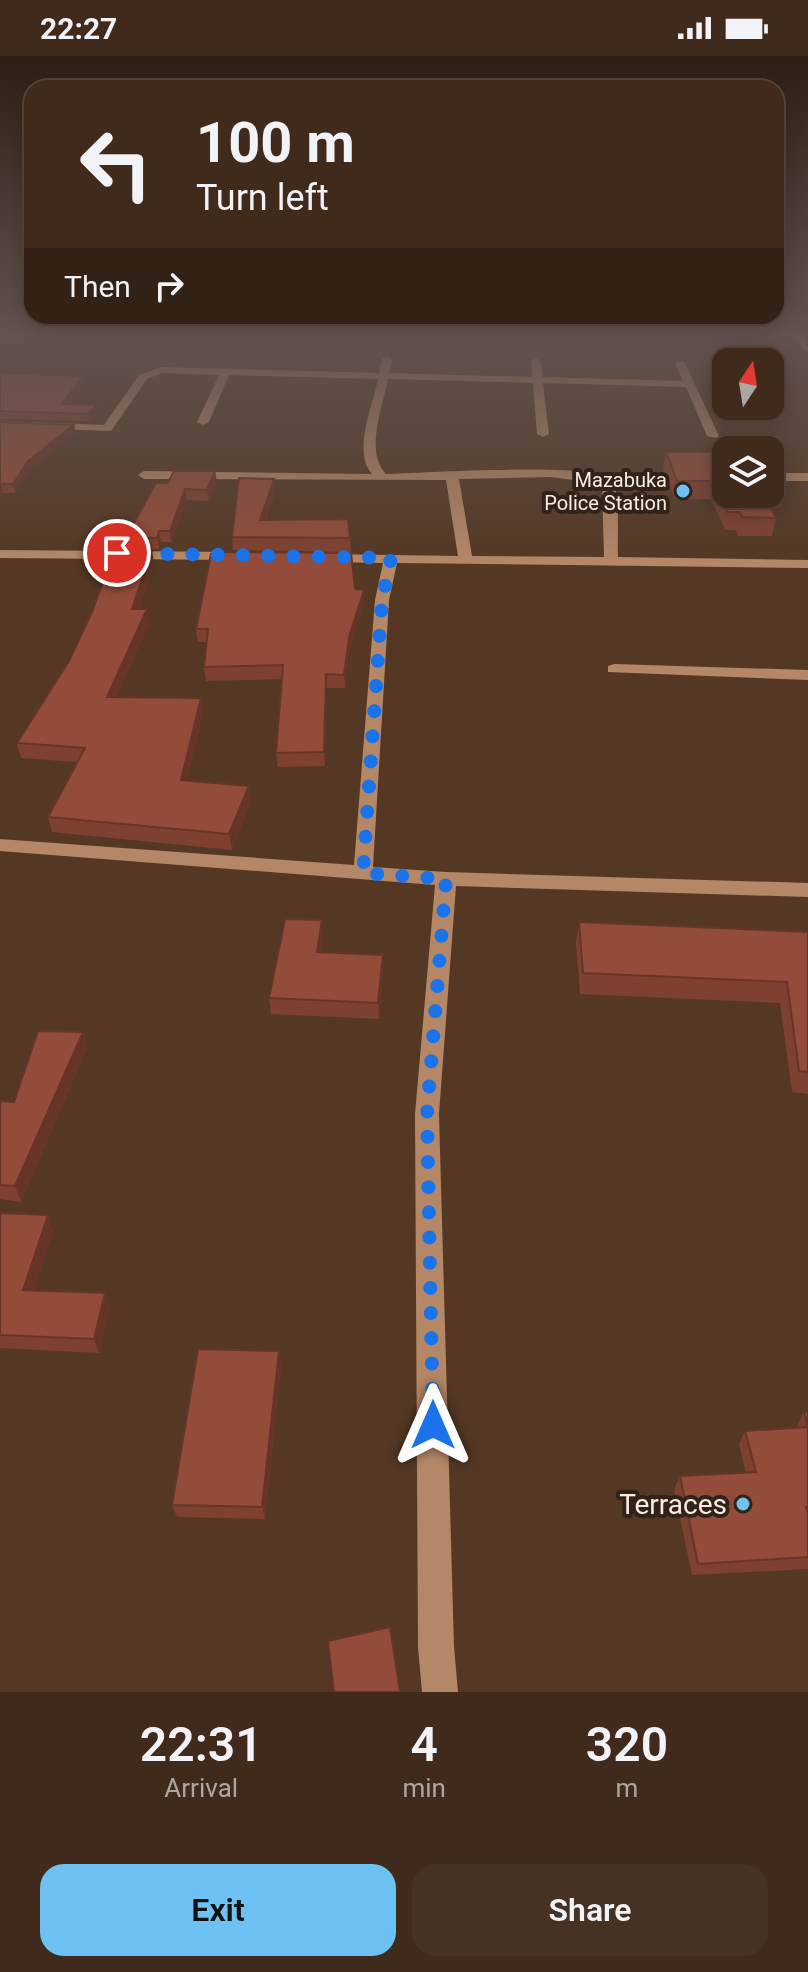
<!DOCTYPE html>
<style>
:root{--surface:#3f2a1b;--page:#463224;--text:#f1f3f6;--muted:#ada7a3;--line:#58463a;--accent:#6ec2f3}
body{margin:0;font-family:Roboto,sans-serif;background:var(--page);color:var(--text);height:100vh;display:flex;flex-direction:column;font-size:30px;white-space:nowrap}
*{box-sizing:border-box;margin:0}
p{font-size:26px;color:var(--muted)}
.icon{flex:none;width:44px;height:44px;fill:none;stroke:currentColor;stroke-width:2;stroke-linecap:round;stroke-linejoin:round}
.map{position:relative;height:1636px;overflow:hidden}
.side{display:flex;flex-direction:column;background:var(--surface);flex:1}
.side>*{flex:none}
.banner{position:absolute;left:24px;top:24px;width:760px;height:244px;border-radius:24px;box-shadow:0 4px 20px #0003,0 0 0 2px var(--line);background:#3f2a1b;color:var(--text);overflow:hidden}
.needle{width:52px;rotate:12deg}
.controls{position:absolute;left:712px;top:292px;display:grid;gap:16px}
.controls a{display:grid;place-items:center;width:72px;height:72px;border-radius:16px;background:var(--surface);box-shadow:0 4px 20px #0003,0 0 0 2px var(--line);font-size:40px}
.pin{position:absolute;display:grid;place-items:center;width:68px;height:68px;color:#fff;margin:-34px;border:4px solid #fff;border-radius:50%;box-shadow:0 2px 8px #0007}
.me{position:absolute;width:88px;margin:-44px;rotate:0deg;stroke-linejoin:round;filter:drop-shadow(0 0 6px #0008)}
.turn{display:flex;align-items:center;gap:28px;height:168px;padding:0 40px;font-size:36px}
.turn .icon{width:104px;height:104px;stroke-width:2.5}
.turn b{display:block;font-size:56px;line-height:68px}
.then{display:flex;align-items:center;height:76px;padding:0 40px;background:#0003;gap:16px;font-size:30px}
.eta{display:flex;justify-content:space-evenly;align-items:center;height:136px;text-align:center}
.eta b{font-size:48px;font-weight:600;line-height:56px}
.action{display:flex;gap:16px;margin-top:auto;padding:16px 40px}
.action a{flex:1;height:92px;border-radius:24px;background:var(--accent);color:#111;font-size:32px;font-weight:600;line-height:92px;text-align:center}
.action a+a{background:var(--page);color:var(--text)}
.status{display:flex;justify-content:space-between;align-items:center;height:56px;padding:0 40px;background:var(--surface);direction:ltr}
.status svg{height:22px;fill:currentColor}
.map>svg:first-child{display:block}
</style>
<div class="status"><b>22:27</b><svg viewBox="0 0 49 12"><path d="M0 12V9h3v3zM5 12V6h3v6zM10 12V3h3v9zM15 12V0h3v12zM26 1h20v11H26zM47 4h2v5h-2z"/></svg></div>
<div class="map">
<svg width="808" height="1636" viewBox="0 0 808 1636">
<rect width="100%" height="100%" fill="#543824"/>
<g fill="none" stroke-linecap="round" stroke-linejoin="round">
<path fill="#b48767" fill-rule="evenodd" d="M 387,300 L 392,303 L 389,317 L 532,321 L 531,305 L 536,302 L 541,305 L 543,321 L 683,325 L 675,307 L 684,305 L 719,380 L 717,382 L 707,380 L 686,331 L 543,327 L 549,378 L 543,381 L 537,378 L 533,327 L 388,323 C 383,350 364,396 386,418 C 419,417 595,406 611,423 C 621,434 617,485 618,501 L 808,504 L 808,512 L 397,507 L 389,544 L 373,811 L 446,816 L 808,827 L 808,841 L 456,830 L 439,1058 L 454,1591 L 458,1636 L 422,1636 L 418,1591 L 415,1058 L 435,829 L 0,795 L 0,783 L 354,809 L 375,544 L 383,507 L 324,506 L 317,502 L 324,498 L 458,500 L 446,424 L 144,423 L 138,419 L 144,415 L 372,418 C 352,396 373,349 378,323 L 229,319 L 209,366 L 203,369 L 197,366 L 219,319 L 162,317 L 147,323 L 111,375 L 0,371 L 0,365 L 104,369 L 139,319 L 161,311 L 379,317 L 382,303 ZM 551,421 L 602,428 L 604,501 L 472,500 L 459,423 Z
M 770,417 L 808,417 L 808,425 L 770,425 Z
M 0,494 L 236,496 L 243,500 L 236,504 L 0,502 Z
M 614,608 L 808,614 L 808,624 L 608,616 L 608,610 Z"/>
<path fill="#fff" fill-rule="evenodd" d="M 793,278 L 805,278 L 808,295 L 804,293 Z"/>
</g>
<path fill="#7e4131" d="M 0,317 L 83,320 L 84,328 L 69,348 L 98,349 L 99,357 L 89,365 L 0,363 Z
M 0,366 L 74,369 L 75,377 L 30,414 L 15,437 L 3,437 L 0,441 Z
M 666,396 L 776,462 L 772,480 L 738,480 L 736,474 L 725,474 L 711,443 L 675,443 L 663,413 Z
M 217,426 L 209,445 L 187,444 L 171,486 L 161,486 L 159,493 L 128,493 L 126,481 L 156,427 Z
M 275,436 L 266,464 L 350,482 L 351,496 L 233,494 L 232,481 Z
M 154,507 L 139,553 L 149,567 L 116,642 L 201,642 L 203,656 L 187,724 L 249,730 L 251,745 L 232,794 L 52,776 L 48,761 L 77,706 L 21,702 L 17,687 Z
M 355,533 L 364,547 L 349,594 L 345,632 L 326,632 L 325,710 L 278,711 L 276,697 L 282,623 L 206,625 L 204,611 L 207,586 L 198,586 L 196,573 Z
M 579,866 L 808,876 L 808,1038 L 792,1036 L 780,947 L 580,938 L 576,886 Z
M 323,880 L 320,896 L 383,915 L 379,963 L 271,958 L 269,942 Z
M 83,976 L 87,992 L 21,1146 L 0,1143 L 0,1045 L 14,1046 Z
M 0,1157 L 53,1174 L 34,1234 L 105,1237 L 110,1251 L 99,1297 L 0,1292 Z
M 281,1309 L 265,1463 L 177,1461 L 172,1449 Z
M 804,1356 L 808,1356 L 808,1513 L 692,1519 L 674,1433 L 680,1420 L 746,1417 L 739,1388 L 745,1375 L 797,1371 Z"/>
<path fill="#663528" d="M 83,320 L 84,328 L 63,356 L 62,348 Z
M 98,349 L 99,357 L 89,365 L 88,358 Z
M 74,369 L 75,377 L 30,414 L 15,437 L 13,428 L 28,405 Z
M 215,415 L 217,426 L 209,445 L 207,434 Z
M 274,423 L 275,436 L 261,477 L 260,464 Z
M 1,428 L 3,437 L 0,441 L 0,430 Z
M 185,433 L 187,444 L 171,486 L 170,475 Z
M 159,475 L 161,486 L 159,493 L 157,482 Z
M 152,494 L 154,507 L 135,567 L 132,553 Z
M 364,534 L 364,547 L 349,594 L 345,632 L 344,619 L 349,581 Z
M 147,553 L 149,567 L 110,656 L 107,641 Z
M 326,618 L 326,632 L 325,710 L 324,696 Z
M 201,642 L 203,656 L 184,739 L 181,724 Z
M 249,730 L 251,745 L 232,794 L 229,778 Z
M 322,864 L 323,880 L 318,911 L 317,896 Z
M 383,899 L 383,915 L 379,963 L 378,947 Z
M 83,976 L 87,992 L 21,1146 L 15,1130 Z
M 48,1159 L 53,1174 L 30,1249 L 23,1234 Z
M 105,1237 L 110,1251 L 99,1297 L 94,1283 Z
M 279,1295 L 281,1309 L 265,1463 L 262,1451 Z"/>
<path fill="#924c39" stroke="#663528" stroke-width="2" d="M 0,317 L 83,320 L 62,348 L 98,349 L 88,358 L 0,355 Z
M 0,366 L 74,369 L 28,405 L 13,428 L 1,428 L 0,430 Z
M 666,396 L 726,396 L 726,438 L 764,438 L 776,462 L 742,461 L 740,456 L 728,456 L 714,425 L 677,425 Z
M 174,415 L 215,415 L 207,434 L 185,433 L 170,475 L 159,475 L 157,482 L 126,481 L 156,427 L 168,427 Z
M 239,422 L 274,423 L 260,464 L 348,463 L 350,482 L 232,481 Z
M 120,493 L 152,494 L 132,553 L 147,553 L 107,641 L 201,642 L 181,724 L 249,730 L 229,778 L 48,761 L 85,692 L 17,687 L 69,605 L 92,556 L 114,496 Z
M 230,496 L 351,497 L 355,533 L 364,534 L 349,581 L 344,619 L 326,618 L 324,696 L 276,697 L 283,609 L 204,611 L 208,573 L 196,573 L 211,498 Z
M 285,863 L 322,864 L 317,896 L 383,899 L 378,947 L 269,942 Z
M 579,866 L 808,876 L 808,1016 L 799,1015 L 787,926 L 583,917 Z
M 38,975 L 83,976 L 15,1130 L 0,1129 L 0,1045 L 14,1046 Z
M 0,1157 L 48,1159 L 23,1234 L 105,1237 L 94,1283 L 0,1279 Z
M 198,1293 L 279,1295 L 262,1451 L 172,1449 Z
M 804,1356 L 808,1356 L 808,1370 Z
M 808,1371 L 808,1451 L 806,1451 L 808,1457 L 808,1501 L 698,1508 L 680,1420 L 756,1416 L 745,1375 Z
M 390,1571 L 400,1636 L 334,1636 L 328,1585 Z"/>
<linearGradient id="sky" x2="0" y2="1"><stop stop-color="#2e1f14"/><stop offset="0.55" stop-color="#615350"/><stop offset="1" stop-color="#615350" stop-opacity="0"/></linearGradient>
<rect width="808" height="507" fill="url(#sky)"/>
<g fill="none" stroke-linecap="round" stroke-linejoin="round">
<path stroke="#1a73e8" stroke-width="14" stroke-dasharray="0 25.2" d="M 117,497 L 391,502 L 382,544 L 363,817 L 446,823 L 427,1058 L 433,1369"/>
</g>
<g fill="#6ec2f3" stroke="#30231a" stroke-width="3">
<circle cx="683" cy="435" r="8"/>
<circle cx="743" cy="1448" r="8"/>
</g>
<g text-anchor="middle" stroke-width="8" stroke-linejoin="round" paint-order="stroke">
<g font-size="20" fill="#fdebdf" stroke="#30231a" text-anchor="end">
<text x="667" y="431">Mazabuka<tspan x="667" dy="23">Police Station</tspan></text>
</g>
<g font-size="28" fill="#fdebdf" stroke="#30231a" text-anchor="end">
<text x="727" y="1458">Terraces</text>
</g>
</g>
</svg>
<div class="controls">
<a><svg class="needle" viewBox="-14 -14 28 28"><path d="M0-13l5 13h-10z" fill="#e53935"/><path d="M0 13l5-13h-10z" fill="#ada7a3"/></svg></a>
<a><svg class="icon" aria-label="layers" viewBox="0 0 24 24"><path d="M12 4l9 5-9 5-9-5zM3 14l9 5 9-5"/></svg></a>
</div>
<div class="pin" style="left:117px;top:497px;background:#d93025"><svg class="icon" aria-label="arrive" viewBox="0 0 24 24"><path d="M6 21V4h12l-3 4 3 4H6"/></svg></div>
<svg class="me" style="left:433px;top:1369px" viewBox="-20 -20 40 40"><path d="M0-17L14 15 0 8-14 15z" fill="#1a73e8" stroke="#fff" stroke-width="4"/></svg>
<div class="banner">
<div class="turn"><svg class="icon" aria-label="left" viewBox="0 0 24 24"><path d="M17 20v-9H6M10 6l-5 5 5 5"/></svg><div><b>100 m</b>Turn left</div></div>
<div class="then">Then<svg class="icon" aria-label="right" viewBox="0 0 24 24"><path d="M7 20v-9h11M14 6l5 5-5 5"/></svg></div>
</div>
</div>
<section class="side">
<div class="eta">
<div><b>22:31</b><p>Arrival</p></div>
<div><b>4</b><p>min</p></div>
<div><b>320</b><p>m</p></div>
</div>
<div class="action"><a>Exit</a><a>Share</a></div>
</section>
